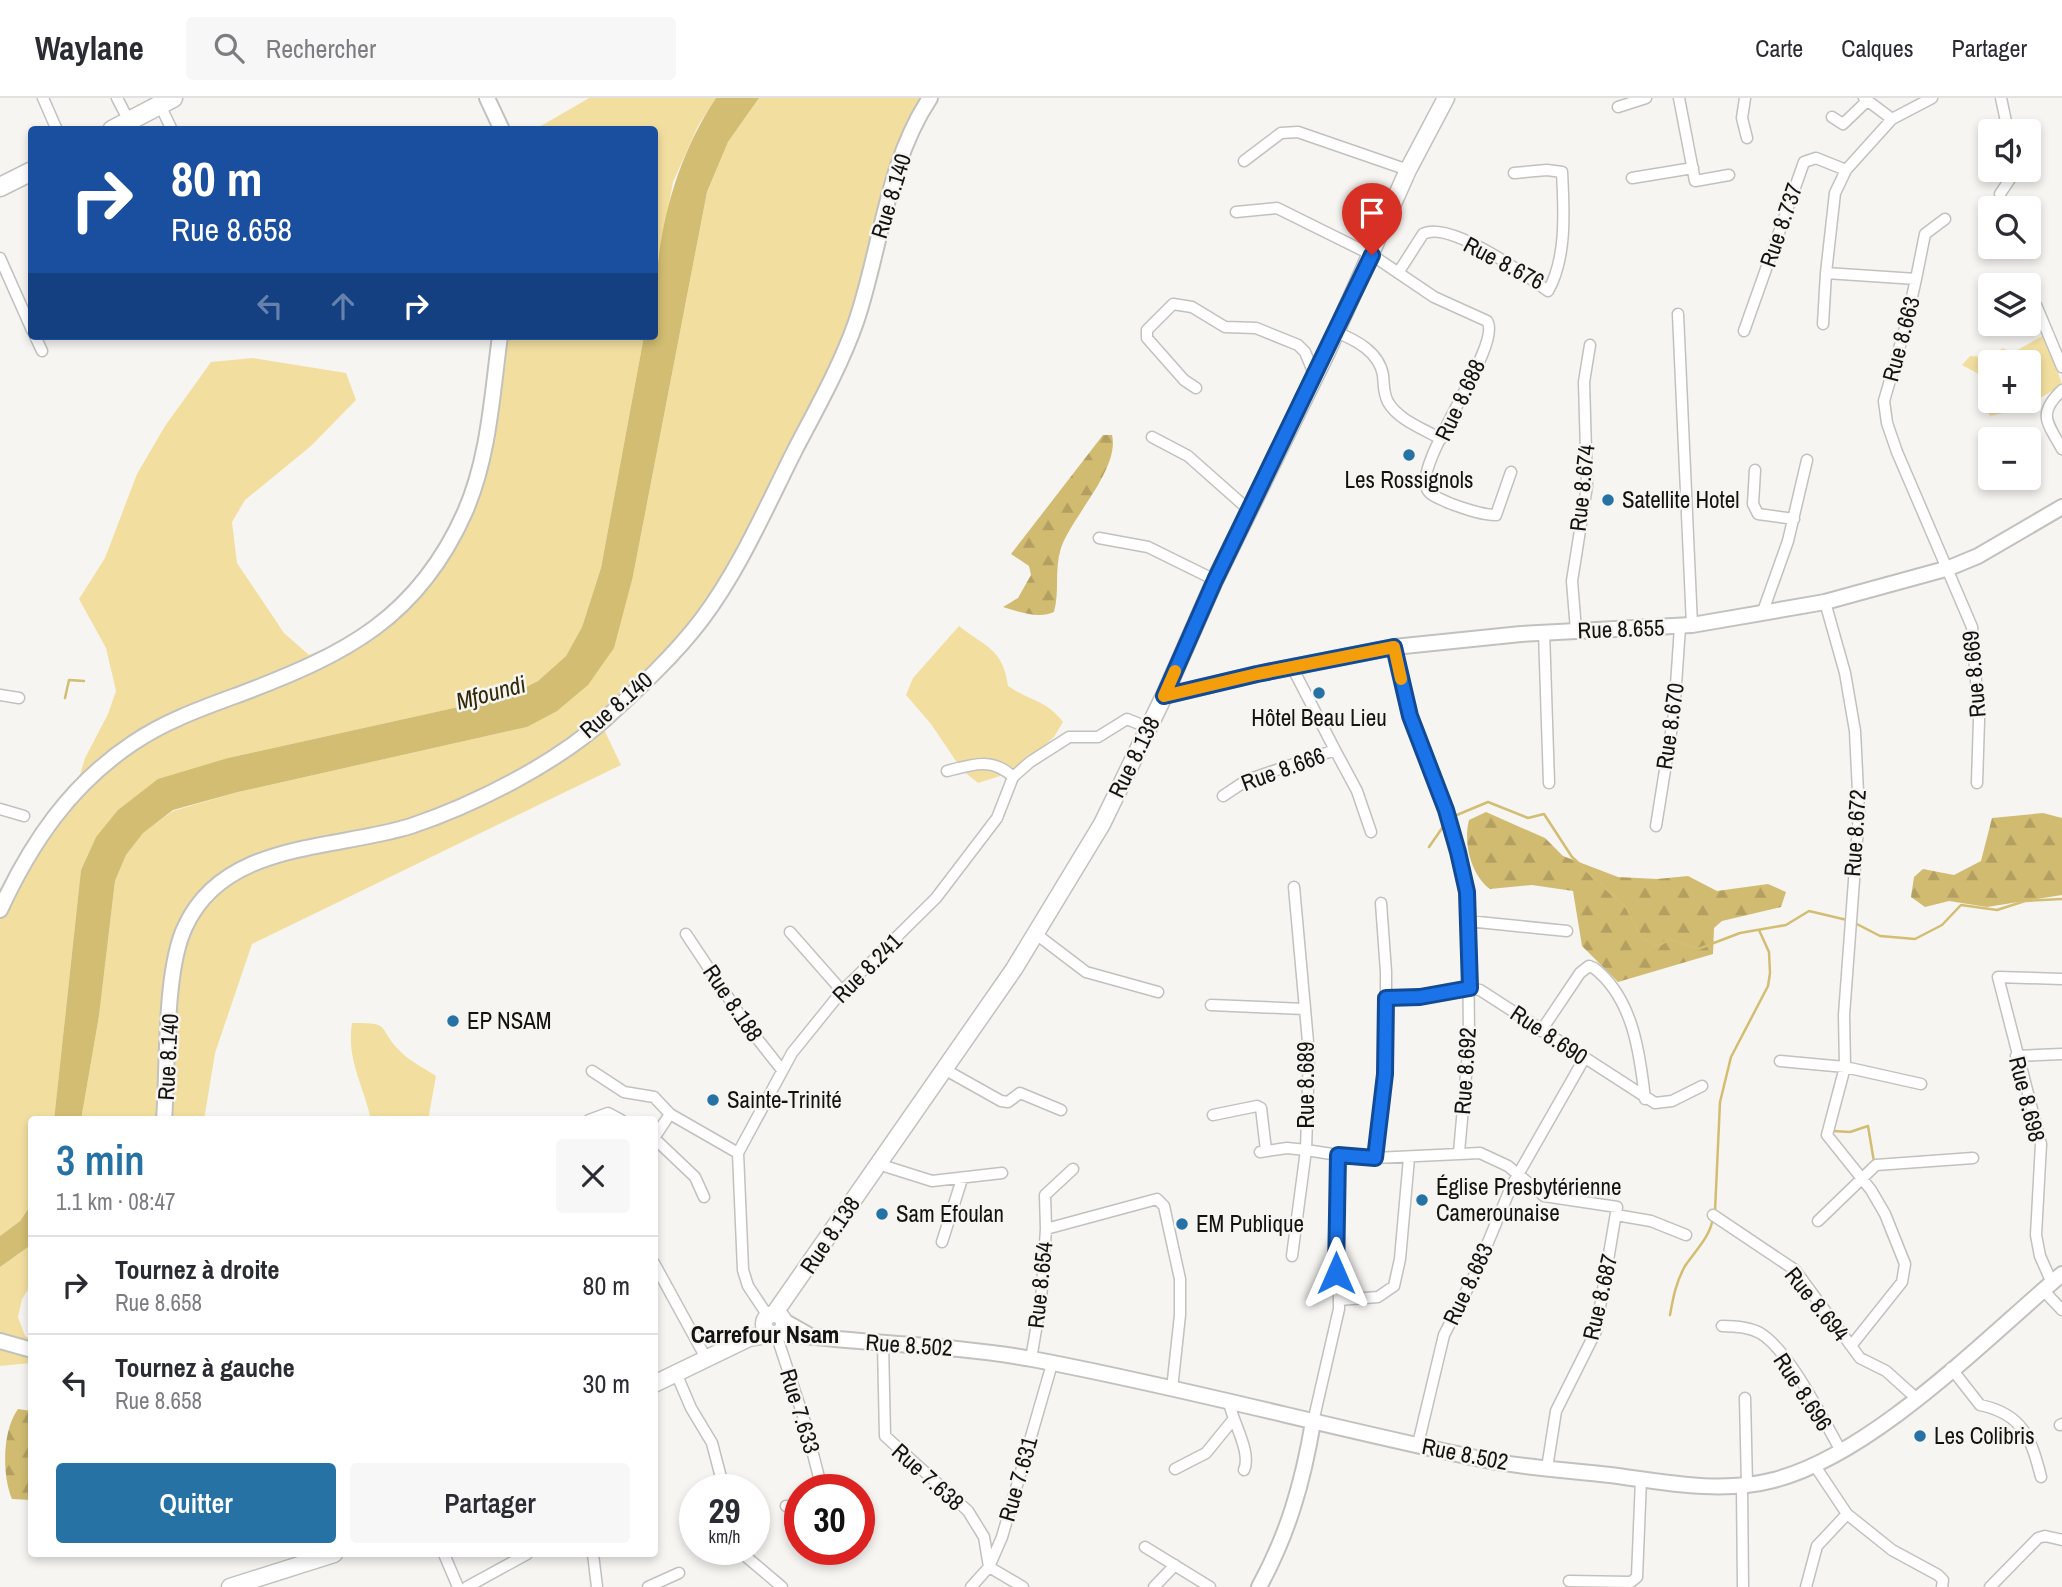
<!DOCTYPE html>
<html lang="fr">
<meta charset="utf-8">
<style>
:root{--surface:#fff;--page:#f7f7f7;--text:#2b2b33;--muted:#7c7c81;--line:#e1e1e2;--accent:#2672a5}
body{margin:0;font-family:"Archivo Narrow",sans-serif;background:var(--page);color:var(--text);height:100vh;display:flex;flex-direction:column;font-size:26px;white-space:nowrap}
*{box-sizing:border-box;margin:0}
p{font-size:23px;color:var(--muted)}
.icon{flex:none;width:38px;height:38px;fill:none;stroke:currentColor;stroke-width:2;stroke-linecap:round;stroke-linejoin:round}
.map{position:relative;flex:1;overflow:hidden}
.panel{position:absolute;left:28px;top:1018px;width:630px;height:441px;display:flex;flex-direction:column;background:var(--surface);border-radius:7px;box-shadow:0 4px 10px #0003}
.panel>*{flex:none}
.banner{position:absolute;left:28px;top:28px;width:630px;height:214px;border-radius:7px;box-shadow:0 4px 10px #0003;background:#1a4fa0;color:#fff;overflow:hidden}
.controls{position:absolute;left:1978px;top:21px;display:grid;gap:14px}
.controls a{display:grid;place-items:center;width:63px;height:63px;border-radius:7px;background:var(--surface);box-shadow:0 4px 10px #0003;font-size:35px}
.speed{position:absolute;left:679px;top:1376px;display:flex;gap:14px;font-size:35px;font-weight:700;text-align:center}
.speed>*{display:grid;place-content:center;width:91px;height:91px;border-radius:50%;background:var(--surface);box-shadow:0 4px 10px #0003;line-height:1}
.speed small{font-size:18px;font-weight:400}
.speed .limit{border:10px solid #d22;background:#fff;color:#111}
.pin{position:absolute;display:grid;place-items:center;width:60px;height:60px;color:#fff;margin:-72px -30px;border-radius:50% 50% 50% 0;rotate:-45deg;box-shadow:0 0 7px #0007}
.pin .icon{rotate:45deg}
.me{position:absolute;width:77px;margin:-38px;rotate:0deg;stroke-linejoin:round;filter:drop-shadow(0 0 5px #0008)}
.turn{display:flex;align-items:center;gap:24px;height:147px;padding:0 28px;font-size:32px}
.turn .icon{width:91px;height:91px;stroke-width:2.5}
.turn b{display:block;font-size:49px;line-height:60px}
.lanes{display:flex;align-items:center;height:66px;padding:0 28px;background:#0003;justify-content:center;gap:35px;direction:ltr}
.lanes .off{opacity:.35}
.round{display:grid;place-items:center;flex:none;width:74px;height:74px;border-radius:7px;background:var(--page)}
.head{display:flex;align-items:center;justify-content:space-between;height:119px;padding:0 28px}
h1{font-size:42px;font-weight:600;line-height:52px;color:var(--accent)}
.primary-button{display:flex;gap:14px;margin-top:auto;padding:14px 28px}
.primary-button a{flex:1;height:80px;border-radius:7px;background:var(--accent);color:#fff;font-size:28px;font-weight:600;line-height:80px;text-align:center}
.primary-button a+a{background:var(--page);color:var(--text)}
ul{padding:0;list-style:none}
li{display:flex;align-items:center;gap:21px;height:98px;padding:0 28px;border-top:2px solid var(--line)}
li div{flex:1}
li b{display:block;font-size:26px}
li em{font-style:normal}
header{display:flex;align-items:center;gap:42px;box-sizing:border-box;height:98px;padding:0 35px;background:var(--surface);border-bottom:2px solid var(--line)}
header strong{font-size:33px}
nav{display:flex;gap:38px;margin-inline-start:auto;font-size:24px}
.search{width:490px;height:63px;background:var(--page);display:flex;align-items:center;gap:18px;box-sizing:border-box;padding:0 24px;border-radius:7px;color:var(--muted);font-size:26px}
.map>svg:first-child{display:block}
</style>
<header>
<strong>Waylane</strong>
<div class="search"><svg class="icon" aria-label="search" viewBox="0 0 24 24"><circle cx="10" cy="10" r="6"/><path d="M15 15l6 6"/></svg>Rechercher</div>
<nav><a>Carte</a><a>Calques</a><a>Partager</a></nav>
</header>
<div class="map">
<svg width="2062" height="1489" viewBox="0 0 2062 1489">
<defs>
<pattern id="forest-firs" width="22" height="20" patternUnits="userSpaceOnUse" patternTransform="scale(1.75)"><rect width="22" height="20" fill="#d1bb71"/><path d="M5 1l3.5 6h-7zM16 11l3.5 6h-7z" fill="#b3a061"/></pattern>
</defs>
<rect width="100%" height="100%" fill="#f6f5f2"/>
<path fill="#f2dfa0" d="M 589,0 L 716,0 L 698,28 L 673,84 L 655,184 L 654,32 L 534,32 Z
M 759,0 L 930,0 L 920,15 L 856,226 L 702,521 L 601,625 L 621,667 L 252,846 L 215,955 L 204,1022 L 81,1022 L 99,918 L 115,783 L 126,757 L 142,735 L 173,713 L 238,694 L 527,629 L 633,478 L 707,94 L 728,44 Z
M 2046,236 L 2062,287 L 2042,299 L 2037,296 L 2028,298 L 2028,264 L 1990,264 L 1990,294 L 1977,275 L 1962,267 L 1970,258 L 1985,259 L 2003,250 L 2012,255 Z
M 498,238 L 644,238 L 601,470 L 582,529 L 566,558 L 538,583 L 508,598 L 228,660 L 96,739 L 81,772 L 54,1022 L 32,1022 L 31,1107 L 20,1123 L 0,1138 L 0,812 L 76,690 L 85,660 L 108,616 L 116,593 L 106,550 L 79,501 L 105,460 L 137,376 L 165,328 L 211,264 L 253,260 L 346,275 L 356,302 L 311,348 L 245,402 L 232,424 L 237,465 L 284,535 L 309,557 C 397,526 465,435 480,344 C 482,333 480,322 482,312 C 485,287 493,262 498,238 Z
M 1990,295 L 1990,303 L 2021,303 L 2003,315 L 1990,318 L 1985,308 Z
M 959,528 C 985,549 1003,550 1008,588 C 1031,604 1045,601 1063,624 L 1054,639 L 1016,673 L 978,685 L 962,672 L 931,626 L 906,597 L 913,580 Z
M 352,925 C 393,925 376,928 399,952 C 408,962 424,970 436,978 L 428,1022 L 371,1022 C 364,988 346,962 352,925 Z
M 31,1147 L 31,1187 L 22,1201 L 18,1219 L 25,1238 L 31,1241 L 31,1265 L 0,1268 L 0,1169 Z"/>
<path fill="url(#forest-firs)" d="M 1103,337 L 1112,337 C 1120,371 1072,418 1061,450 C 1054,472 1060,492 1054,514 C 1039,521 1019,514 1003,509 L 1018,500 L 1031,477 L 1029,468 L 1011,456 Z
M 1486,714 L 1545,740 L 1563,758 L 1618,779 L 1657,781 L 1688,778 L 1717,793 L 1768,786 L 1786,794 L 1781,809 L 1722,823 L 1714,830 L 1713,856 L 1618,884 L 1582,848 L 1573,793 L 1532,787 L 1490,791 C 1471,777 1463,745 1469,722 Z
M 2043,715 L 2062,720 L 2062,797 L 1987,809 L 1949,803 L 1925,809 L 1911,799 L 1914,779 L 1923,771 L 1954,777 L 1981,763 L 1992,720 Z
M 18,1311 L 31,1313 L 31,1402 L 12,1401 C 2,1377 2,1333 18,1311 Z"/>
<path fill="#d2bd72" d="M 716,0 L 759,0 L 728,44 L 707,94 L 633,478 L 614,550 L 588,587 L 557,613 L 527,629 L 238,694 L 173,712 L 143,735 L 126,757 L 115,783 L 99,918 L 81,1022 L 54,1022 L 81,772 L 96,739 L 118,712 L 158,681 L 228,660 L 508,598 L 538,583 L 566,558 L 582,529 L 601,470 L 644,238 L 654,238 C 654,152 668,73 716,0 Z
M 31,1107 L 31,1147 L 0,1169 L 0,1138 L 20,1123 Z"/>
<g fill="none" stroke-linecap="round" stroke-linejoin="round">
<path stroke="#d2bd72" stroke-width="2.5" d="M 65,600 L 69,582 L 84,583
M 1452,719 L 1488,704 L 1528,720 L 1544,716 L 1572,759 L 1627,810 L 1641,840 L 1658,848 L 1670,841 L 1698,851 L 1740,835 L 1786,827 L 1809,813 L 1847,822
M 1429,749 L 1447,723
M 1853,824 L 1880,838 L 1915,841 L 1942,827 L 1961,807 L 1997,812 L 2025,803 L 2062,801
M 1833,1033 L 1850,1034 L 1868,1028 L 1874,1064
M 1715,1113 L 1720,1004 L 1731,959 L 1768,888 L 1770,875 L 1769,854 L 1759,832
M 1670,1217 C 1673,1200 1676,1184 1685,1168 C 1696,1152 1710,1139 1713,1120"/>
<g stroke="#c2c1be" stroke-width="13">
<path id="street" d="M 43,0 L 57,32
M 117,0 L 129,23
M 1679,0 L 1695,83 L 1729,77
M 1745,0 L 1742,20 L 1747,40
M 1864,0 L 1892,21
M 1932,0 L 1892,21 L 1846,72 L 1835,95 L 1826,175 L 1916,181 L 1905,230 L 1884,303 L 1887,325 L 1897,354 L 1972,529 L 1979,622 L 1977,685
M 2001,0 L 2008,33
M 160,7 L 172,32
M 1618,9 L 1646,0
M 1832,19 L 1843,26 L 1867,3
M 1244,63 L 1281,35 L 1298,34 L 1408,72
M 1632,80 L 1693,70
M 2000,96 L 2010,81 L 2011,72
M 1236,114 L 1277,110 L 1372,157 L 1434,199 L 1487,223 C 1504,246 1412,366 1427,391 C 1431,399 1442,401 1449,405 C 1463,410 1481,417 1496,417 L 1511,374
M 0,160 L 32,232
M 1398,175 L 1423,136 C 1449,122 1526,177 1548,193 C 1567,160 1564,112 1562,74 L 1547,72 L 1514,75
M 1916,181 L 1925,136 L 1945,121
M 2036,207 L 2062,269
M 1678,216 L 1692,527
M 1823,226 L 1826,175
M 1744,233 L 1804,64 L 1816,60 L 1846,72
M 1336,234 C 1356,242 1379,254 1383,277 C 1384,286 1383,295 1388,304 C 1398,322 1424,331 1441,341
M 35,238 L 42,253
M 1196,290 L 1184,282 L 1147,240 L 1147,232 L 1173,206 L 1192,209 L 1225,229 L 1256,230 L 1298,247 L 1305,254 L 1315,278
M 2062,292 C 2037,316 2047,324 2062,351
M 1152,339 L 1188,358 L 1249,412
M 1755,372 L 1753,406 L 1758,416 L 1794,421
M 1099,440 L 1148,449 L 1215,482
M 1825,504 L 1845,575 L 1855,633 L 1859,715 L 1844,917 L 1845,969 L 1827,1037 L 1871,1092 L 1885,1116 L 1905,1166 L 1902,1184 L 1851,1248
M 1762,516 L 1788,443 L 1807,362
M 1576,532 L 1572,483 L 1587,388 L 1584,284 L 1590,247
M 1544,534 L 1549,685
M 1394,549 L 1410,618 L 1446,712 L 1458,754 L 1467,794 L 1468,823
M 0,597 L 19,600
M 1335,652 L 1357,693 L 1371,734
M 947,673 C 973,666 993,659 1013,679
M 1223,698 L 1247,682 L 1335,652 L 1292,569
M 0,711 L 24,718
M 1656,728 L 1674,616 L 1680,529
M 1294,789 L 1309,955 L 1306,1052 L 1338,1057 L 1339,1211 L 1313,1324
M 790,834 L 842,893
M 686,836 L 748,929 L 782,972
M 1036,836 L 1086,874 L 1158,894
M 1386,900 L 1420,899 L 1470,890 L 1480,892 L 1655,1005 L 1672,1003 L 1702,988
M 1211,907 L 1304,911
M 1541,933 L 1580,875 L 1589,868 L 1594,870 C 1633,900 1640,956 1645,1001
M 2016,958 L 2062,956
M 1780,963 L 1845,969 L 1921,986
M 944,971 L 1001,1003 L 1008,1004 L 1020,995 L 1061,1012
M 592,973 L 624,994 L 654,999 L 670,1016 L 738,1055
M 670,1016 L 654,1040 L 695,1079 L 704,1099
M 1213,1017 L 1257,1008 L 1261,1010 L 1266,1052
M 589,1022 L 608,1015 L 621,1022
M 1260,1054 L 1287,1050 L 1306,1052 L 1292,1158
M 1459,1054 L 1469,944 L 1468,823 L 1567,833
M 1338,1057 L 1375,1060 L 1386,977 L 1386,874 L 1381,805
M 1375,1060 L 1480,1055 L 1508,1068 L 1544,1098 L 1617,1109 L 1596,1233 L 1556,1313 L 1547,1370
M 878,1066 L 932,1083 L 1002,1075
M 1616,1117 L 1651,1123 L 1686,1137
M 1713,1117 L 1795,1172 L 1860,1260 L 1886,1273 L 1916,1300
M 1818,1123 L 1876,1067 L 1973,1060
M 1046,1131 L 1045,1097 L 1073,1071
M 942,1144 L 962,1081
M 654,1165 L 706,1260
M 2052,1185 L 2040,1158 L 2036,1137 L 2041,1046 L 1998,879 L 2062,881
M 2043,1192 L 2062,1212
M 1339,1202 L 1378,1199 L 1394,1188 L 1400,1161 L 1409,1060
M 768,1218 L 748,1188 L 743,1172 L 738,1055 L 792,955 L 842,893 L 936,800 L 997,720 L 1013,679 L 1030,664 L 1069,639 L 1098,639 L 1127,621 L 1149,630
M 1722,1228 C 1735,1228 1749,1229 1760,1235 C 1789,1252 1824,1323 1841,1353
M 776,1236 L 804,1321 L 822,1391
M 883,1246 L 885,1338 L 968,1413 L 984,1439 L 989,1469 L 1023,1489
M 1031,1261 L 1041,1202 L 1046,1131 L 1157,1101 L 1164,1108 L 1180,1181 L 1180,1217 L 1172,1291
M 1951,1270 L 1980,1307 C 2023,1316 2031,1340 2041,1379
M 676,1275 L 691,1310 L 712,1345 L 724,1391
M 1745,1300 L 1747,1387
M 1229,1304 C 1232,1323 1252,1354 1244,1372
M 2060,1327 L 2062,1326
M 1418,1346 L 1444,1237 L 1474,1178 L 1511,1089 L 1584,961
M 1815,1368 L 1847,1416 L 1892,1452 L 1938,1477 L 1943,1482 L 1942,1489
M 1175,1371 L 1206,1355 L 1232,1323
M 1742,1387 L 1743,1489
M 786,1408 L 800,1409
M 1145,1449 L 1210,1489
M 737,1451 L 782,1489
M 444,1456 L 458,1489
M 593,1456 L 597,1489
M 1569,1483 L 1631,1484 L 1637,1479 L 1641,1381
M 467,1489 L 527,1456
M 648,1489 L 679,1475
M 971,1489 L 989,1469 L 1002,1439 L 1052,1266
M 1154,1489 L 1175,1467
M 1806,1489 L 1817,1448 L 1847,1416
M 1990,1489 L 2038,1440 L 2045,1438 L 2062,1442"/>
</g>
<g stroke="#c2c1be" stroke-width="18">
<path id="secondary" d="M 487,0 L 502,32
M 1164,598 L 1257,576 L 1394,549 L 1521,536 L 1692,527 L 1825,504 L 1949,470 L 1978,458 L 2062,409
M 0,812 C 31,745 70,687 133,645 C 167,622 205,609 243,595 C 346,556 418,520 465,414 C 489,359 492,297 500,238
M 164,1022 C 168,970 164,873 185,829 C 224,743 334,752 411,728 C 474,707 555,666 605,621 C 639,590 674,558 702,521 C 741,469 767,407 796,350 C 817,310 841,267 856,224 C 881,151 886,66 930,0
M 784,1223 L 807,1236
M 779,1235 C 863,1246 948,1246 1032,1261 C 1182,1289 1331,1330 1481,1361 C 1523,1370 1567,1372 1610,1377 C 1663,1384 1721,1396 1774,1382 C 1873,1356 1983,1243 2062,1176
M 0,1243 L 32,1252
M 1259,1489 C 1288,1436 1303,1384 1313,1324"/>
</g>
<g stroke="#c2c1be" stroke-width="19">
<path id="primary" d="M 774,1216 L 1014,871 L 1102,726 L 1164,598 L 1215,482 L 1327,254 L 1408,72 L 1446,0
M764 1226a10 10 0 1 1 20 0a10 10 0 1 1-20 0Z
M 654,1286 L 749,1240 L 772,1236
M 230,1489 L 334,1456"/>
</g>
<g stroke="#c2c1be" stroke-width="21">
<path id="highway" d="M 112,32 L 173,0
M 0,89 L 32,73"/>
</g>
<use href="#street" stroke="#fff" stroke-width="10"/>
<use href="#secondary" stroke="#fff" stroke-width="14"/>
<use href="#primary" stroke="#fff" stroke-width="16"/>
<use href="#highway" stroke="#fff" stroke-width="18"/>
</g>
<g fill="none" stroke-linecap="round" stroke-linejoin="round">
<g stroke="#114b97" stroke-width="18">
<path id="route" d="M 1336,1175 L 1338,1057 L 1375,1060 L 1385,976 L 1386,900 L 1420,899 L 1470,890 L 1467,794 L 1458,754 L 1446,712 L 1410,618 L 1394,549 L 1257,576 L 1164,598 L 1215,482 L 1372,157"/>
</g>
<use href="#route" stroke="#1a73e8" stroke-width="12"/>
<path stroke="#f59e0b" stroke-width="12" d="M 1175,573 L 1164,598 L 1257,576 L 1394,549 L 1401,581"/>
</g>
<g fill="#2672a5" stroke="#f6f5f2" stroke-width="2.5">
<circle cx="1409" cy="357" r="7"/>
<circle cx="1608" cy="402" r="7"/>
<circle cx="1319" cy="595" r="7"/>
<circle cx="453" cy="923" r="7"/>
<circle cx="713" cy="1002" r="7"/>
<circle cx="1422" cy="1102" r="7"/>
<circle cx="882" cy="1116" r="7"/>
<circle cx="1182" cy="1126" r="7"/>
<circle cx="1920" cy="1338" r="7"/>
</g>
<g text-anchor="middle" stroke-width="5" stroke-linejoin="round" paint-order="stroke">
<g font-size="23" fill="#131312" stroke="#f6f5f2">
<text transform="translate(891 98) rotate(-73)" y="8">Rue 8.140</text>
<text transform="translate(1781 127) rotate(-71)" y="8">Rue 8.737</text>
<text transform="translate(1504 165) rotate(28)" y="8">Rue 8.676</text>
<text transform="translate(1901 241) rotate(-75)" y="8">Rue 8.663</text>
<text transform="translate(1460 302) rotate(-65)" y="8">Rue 8.688</text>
<text transform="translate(1582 390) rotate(-84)" y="8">Rue 8.674</text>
<text transform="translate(1621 531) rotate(-2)" y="8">Rue 8.655</text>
<text transform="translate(1974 576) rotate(-95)" y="8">Rue 8.669</text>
<text transform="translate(616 607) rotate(-41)" y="8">Rue 8.140</text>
<text transform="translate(1670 628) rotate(-82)" y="8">Rue 8.670</text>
<text transform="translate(1134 659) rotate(-64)" y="8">Rue 8.138</text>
<text transform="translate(1283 671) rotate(-20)" y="8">Rue 8.666</text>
<text transform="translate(1855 735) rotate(-86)" y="8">Rue 8.672</text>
<text transform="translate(867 870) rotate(-45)" y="8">Rue 8.241</text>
<text transform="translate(733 905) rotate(56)" y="8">Rue 8.188</text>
<text transform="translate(1549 937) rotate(34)" y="8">Rue 8.690</text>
<text transform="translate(168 959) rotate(-87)" y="8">Rue 8.140</text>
<text transform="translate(1465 973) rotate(-86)" y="8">Rue 8.692</text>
<text transform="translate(1306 987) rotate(-90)" y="8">Rue 8.689</text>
<text transform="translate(2027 1001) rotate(76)" y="8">Rue 8.698</text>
<text transform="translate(830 1137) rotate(-56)" y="8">Rue 8.138</text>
<text transform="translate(1468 1186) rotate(-65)" y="8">Rue 8.683</text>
<text transform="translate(1040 1187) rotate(-84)" y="8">Rue 8.654</text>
<text transform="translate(1600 1199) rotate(-77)" y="8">Rue 8.687</text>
<text transform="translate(1817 1206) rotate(51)" y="8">Rue 8.694</text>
<text transform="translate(909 1247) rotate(4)" y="8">Rue 8.502</text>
<text transform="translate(1803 1294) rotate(57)" y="8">Rue 8.696</text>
<text transform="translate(800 1313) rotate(73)" y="8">Rue 7.633</text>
<text transform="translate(1465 1356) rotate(11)" y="8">Rue 8.502</text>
<text transform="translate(928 1379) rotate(42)" y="8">Rue 7.638</text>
<text transform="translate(1018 1381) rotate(-74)" y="8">Rue 7.631</text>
</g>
<g font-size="23" fill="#131312" stroke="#f6f5f2" text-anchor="start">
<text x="1409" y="390" text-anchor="middle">Les Rossignols</text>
<text x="1622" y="410">Satellite Hotel</text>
<text x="1319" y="628" text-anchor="middle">Hôtel Beau Lieu</text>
<text x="467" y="931">EP NSAM</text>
<text x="727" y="1010">Sainte-Trinité</text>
<text x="1436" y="1097">Église Presbytérienne<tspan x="1436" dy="26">Camerounaise</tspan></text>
<text x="896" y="1124">Sam Efoulan</text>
<text x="1196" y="1134">EM Publique</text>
<text x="1934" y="1346">Les Colibris</text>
</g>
<g font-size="24" font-style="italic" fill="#322907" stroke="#f6f5f2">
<text transform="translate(491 595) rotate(-15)" y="8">Mfoundi</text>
</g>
<g font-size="24" font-weight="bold" fill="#131312" stroke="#f6f5f2">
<text x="765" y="1245">Carrefour Nsam</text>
</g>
</g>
</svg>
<div class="controls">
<a><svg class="icon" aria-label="sound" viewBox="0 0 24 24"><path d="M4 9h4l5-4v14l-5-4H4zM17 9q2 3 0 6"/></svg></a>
<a><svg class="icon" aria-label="search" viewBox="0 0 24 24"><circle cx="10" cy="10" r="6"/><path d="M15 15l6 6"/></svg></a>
<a><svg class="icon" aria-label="layers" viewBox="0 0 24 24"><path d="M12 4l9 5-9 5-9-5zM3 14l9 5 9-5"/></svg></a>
<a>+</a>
<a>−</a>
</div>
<div class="speed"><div>29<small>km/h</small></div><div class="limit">30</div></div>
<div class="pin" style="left:1372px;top:157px;background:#d93025"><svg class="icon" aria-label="arrive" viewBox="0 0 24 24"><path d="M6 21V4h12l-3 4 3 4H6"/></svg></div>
<svg class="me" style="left:1336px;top:1175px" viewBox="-20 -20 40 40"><path d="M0-17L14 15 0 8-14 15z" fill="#1a73e8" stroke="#fff" stroke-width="4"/></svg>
<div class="banner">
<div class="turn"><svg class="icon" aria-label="right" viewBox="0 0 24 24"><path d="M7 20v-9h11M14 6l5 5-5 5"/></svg><div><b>80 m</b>Rue 8.658</div></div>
<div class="lanes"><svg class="icon off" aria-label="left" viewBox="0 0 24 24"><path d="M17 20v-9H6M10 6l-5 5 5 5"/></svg><svg class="icon off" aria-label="ahead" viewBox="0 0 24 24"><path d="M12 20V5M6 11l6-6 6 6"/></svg><svg class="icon" aria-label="right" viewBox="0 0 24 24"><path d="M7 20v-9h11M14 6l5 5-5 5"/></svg></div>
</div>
<section class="panel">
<div class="head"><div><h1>3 min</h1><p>1.1 km · 08:47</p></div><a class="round"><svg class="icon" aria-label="close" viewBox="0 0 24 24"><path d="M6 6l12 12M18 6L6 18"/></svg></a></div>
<ul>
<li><svg class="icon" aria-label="right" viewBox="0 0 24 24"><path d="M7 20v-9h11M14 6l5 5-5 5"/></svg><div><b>Tournez à droite</b><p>Rue 8.658</p></div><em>80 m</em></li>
<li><svg class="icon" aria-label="left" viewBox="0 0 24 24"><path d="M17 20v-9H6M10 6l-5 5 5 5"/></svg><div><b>Tournez à gauche</b><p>Rue 8.658</p></div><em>30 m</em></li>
</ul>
<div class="primary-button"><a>Quitter</a><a>Partager</a></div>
</section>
</div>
